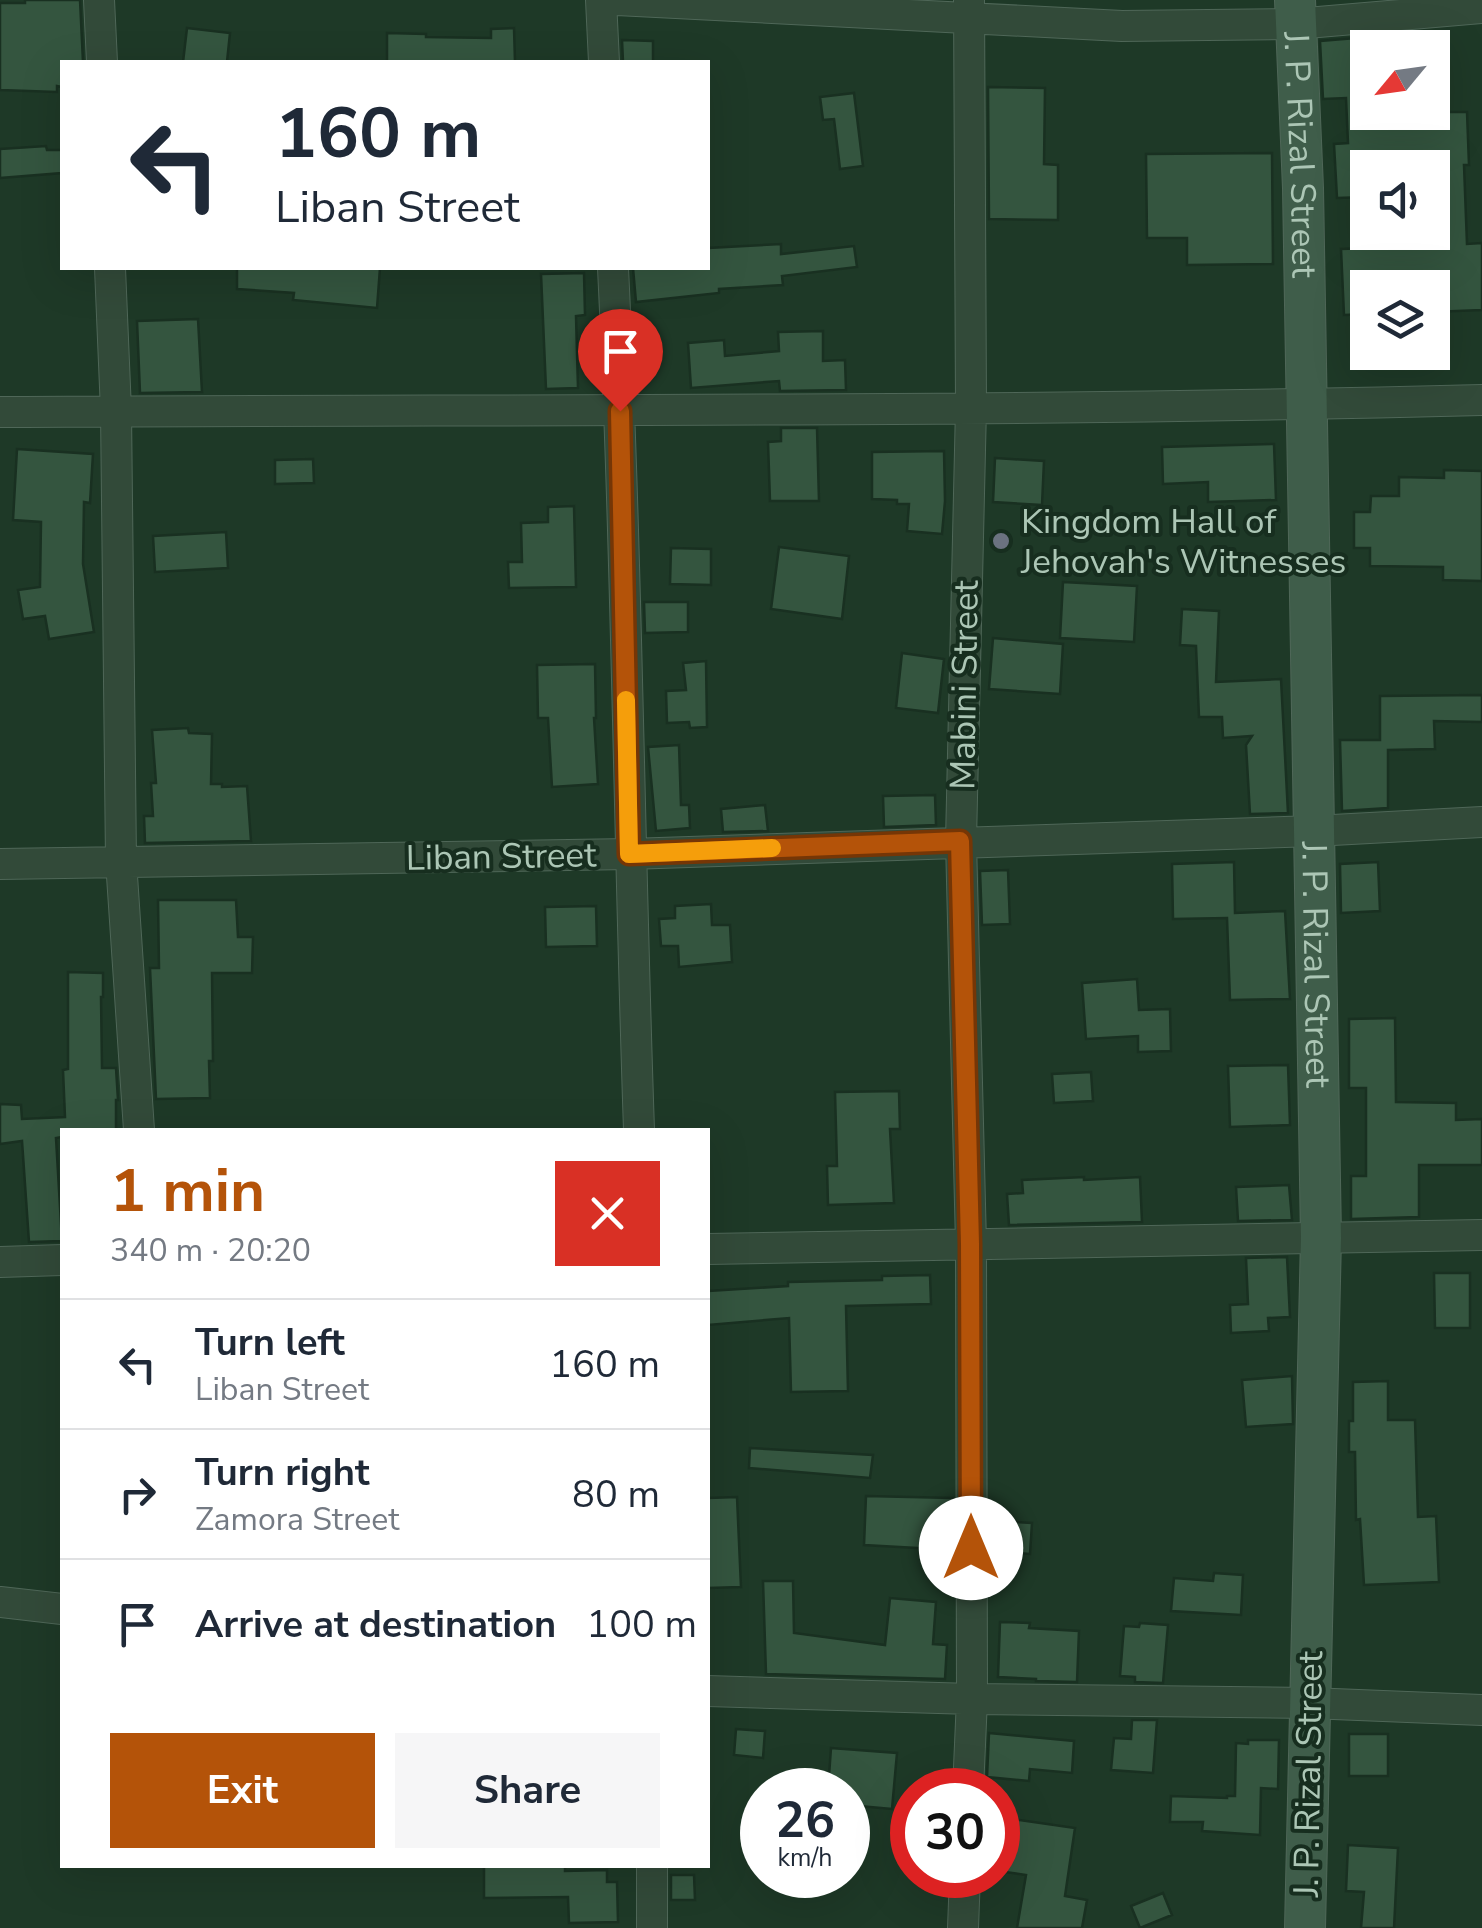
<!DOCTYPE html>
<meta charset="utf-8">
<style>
:root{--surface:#fff;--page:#f6f6f7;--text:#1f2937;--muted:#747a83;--line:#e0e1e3;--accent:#b45309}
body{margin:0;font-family:"Nunito Sans",sans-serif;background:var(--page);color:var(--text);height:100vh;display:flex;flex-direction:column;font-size:38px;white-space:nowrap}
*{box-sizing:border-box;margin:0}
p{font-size:32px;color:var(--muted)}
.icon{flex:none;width:55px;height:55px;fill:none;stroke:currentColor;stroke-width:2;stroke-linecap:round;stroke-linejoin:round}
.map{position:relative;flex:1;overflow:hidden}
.details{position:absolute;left:60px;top:1128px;width:650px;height:740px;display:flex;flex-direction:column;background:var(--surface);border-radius:0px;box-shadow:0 10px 40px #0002}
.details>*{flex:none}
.top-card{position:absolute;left:60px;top:60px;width:650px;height:210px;border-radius:0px;box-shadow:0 10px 40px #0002;background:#fff;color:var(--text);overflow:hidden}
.needle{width:65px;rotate:241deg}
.fabs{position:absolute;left:1350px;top:30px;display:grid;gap:20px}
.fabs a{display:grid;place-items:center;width:100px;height:100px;border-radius:0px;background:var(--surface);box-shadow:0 10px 40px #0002;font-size:50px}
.speed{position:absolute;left:740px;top:1768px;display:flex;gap:20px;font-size:50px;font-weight:700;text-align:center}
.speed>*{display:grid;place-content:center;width:130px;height:130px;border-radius:50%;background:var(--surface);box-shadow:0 10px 40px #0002;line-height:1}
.speed small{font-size:25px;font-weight:400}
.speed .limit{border:15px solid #d22;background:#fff;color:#111}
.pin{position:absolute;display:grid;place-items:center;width:85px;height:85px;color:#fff;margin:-102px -42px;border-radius:50% 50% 50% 0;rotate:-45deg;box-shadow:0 0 10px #0007}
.pin .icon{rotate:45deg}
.me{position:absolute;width:110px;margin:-55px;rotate:0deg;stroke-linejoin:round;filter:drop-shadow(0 0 8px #0008)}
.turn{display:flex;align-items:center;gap:35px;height:210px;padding:0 50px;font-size:45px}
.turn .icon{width:130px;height:130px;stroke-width:2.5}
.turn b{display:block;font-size:70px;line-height:85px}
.round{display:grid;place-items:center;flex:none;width:105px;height:105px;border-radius:0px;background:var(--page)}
.summary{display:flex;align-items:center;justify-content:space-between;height:170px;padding:0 50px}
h1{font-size:60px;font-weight:700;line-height:75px;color:var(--accent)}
.primary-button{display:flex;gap:20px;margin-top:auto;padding:20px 50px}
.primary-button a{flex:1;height:115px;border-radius:0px;background:var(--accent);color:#fff;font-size:40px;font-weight:700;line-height:115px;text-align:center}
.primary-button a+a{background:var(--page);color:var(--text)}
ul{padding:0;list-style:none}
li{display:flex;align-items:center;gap:30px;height:130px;padding:0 50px;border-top:2px solid var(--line)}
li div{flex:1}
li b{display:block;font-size:38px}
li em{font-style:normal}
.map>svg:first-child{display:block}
</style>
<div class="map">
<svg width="1482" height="1928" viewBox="0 0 1482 1928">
<rect width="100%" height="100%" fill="#1e3927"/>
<path fill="#34553f" stroke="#193021" stroke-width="2.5" d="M 25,0 L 80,0 L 83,62 L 62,62 L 62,87 L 57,86 L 57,92 L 0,90 L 0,3 L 25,3 Z
M 187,28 L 230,33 L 227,62 L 183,62 Z
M 514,28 L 515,62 L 387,62 L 387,33 L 426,34 L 426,37 L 491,38 L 491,29 Z
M 1368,37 L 1368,112 L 1467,112 L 1469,165 L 1464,165 L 1467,244 L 1482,243 L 1482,310 L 1432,312 L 1432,288 L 1368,288 L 1368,314 L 1344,315 L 1341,249 L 1418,246 L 1417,232 L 1432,232 L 1432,168 L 1368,168 L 1368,197 L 1337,198 L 1334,144 L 1348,143 L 1346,98 L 1323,99 L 1320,41 Z
M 622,40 L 653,41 L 653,62 L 623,62 Z
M 988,87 L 1045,88 L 1044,164 L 1058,165 L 1058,220 L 989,219 Z
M 854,93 L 863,166 L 840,169 L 834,119 L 823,120 L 820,97 Z
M 46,146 L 47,150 L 62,150 L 62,173 L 0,178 L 0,149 Z
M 1272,153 L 1273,264 L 1187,265 L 1187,238 L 1147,238 L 1146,154 Z
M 781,244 L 781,254 L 854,246 L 857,267 L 782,276 L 783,285 L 719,289 L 719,293 L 636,302 L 633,268 L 708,268 L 708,248 Z
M 237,268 L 380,268 L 377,308 L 293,300 L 294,293 L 237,289 Z
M 584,273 L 585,315 L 576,316 L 578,388 L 546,389 L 541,274 Z
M 198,319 L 202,392 L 140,393 L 137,321 Z
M 823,331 L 823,361 L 845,360 L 846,390 L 780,391 L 779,381 L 691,388 L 688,343 L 724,340 L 725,356 L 779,351 L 778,332 Z
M 781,428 L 817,428 L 819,501 L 770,501 L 768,442 L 781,441 Z
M 1274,444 L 1276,500 L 1208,502 L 1208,482 L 1163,484 L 1162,447 Z
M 17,449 L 93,454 L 90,503 L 84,502 L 83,564 L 94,632 L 49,639 L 45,616 L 23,619 L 18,590 L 40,587 L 41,522 L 13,520 Z
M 944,451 L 945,501 L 942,534 L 907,531 L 909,504 L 897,504 L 897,500 L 872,499 L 872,452 Z
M 995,458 L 1044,461 L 1042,505 L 993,502 Z
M 313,459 L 314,483 L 275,484 L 275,460 Z
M 1444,470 L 1482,471 L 1482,581 L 1443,580 L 1443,567 L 1370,566 L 1370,548 L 1354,548 L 1354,512 L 1370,512 L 1371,496 L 1399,496 L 1399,477 L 1444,478 Z
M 574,506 L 576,587 L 509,588 L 508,562 L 522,562 L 521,523 L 548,522 L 548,507 Z
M 226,532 L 228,568 L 155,572 L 153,536 Z
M 779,547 L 849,556 L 842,619 L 771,609 Z
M 671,548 L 711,549 L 711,585 L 670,584 Z
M 1063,582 L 1137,586 L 1134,642 L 1060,638 Z
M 644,602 L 688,602 L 688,632 L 645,633 Z
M 1182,609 L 1219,611 L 1216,682 L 1281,679 L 1288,813 L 1250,814 L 1246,745 L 1252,736 L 1223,738 L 1222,717 L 1199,717 L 1196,646 L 1180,645 Z
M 993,638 L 1063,644 L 1060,694 L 989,689 Z
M 902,653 L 944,659 L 938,713 L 896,708 Z
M 706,661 L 707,727 L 690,728 L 689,722 L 667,723 L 666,691 L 686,690 L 683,663 Z
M 595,664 L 596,718 L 594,718 L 598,784 L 552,787 L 548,718 L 538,718 L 537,665 Z
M 1482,695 L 1482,722 L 1434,721 L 1435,749 L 1388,750 L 1388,808 L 1342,811 L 1340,740 L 1380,740 L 1380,696 Z
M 188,728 L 189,733 L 212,734 L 211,784 L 222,784 L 222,787 L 247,786 L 251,841 L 145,843 L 144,816 L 153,816 L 151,783 L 156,783 L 152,730 Z
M 679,745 L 681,805 L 689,805 L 690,828 L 656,831 L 648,747 Z
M 935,795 L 936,825 L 884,827 L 883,796 Z
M 765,805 L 768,831 L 723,832 L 721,809 Z
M 1234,862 L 1235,913 L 1285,911 L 1290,999 L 1230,1000 L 1227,918 L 1173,919 L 1172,864 Z
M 1378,862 L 1380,911 L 1341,913 L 1340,864 Z
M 1008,870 L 1010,924 L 982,925 L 980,871 Z
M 158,900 L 236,900 L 238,937 L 253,937 L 252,973 L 212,973 L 213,1061 L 209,1061 L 210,1098 L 156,1099 L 150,968 L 159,968 Z
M 711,904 L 712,925 L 730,925 L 732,962 L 679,967 L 678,946 L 661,946 L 659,919 L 675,918 L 675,906 Z
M 596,906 L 597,946 L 546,947 L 545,907 Z
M 68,972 L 103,973 L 103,997 L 101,997 L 102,1068 L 116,1068 L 118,1100 L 116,1100 L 116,1130 L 62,1130 L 62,1137 L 56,1138 L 62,1241 L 29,1242 L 22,1141 L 0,1144 L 0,1104 L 21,1105 L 22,1119 L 65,1117 L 63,1070 L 68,1069 Z
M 1137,979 L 1139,1010 L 1170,1009 L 1171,1051 L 1138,1052 L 1138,1036 L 1086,1039 L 1082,983 Z
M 1395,1018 L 1396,1102 L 1456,1103 L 1456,1120 L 1482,1119 L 1482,1165 L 1419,1165 L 1419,1217 L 1351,1219 L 1351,1176 L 1366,1176 L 1366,1088 L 1349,1088 L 1349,1019 Z
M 1288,1065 L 1290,1125 L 1230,1127 L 1228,1066 Z
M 1091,1072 L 1093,1101 L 1054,1103 L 1052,1074 Z
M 899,1091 L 900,1129 L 890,1129 L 894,1203 L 828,1205 L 827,1166 L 837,1166 L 835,1092 Z
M 1084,1177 L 1084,1180 L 1140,1177 L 1142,1222 L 1009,1225 L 1007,1194 L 1023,1193 L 1022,1180 Z
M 1289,1185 L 1292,1220 L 1238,1221 L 1236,1187 Z
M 1287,1257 L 1290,1317 L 1268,1318 L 1269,1331 L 1231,1333 L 1230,1305 L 1248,1304 L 1246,1258 Z
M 1434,1273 L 1470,1273 L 1470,1328 L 1435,1328 Z
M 930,1275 L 931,1304 L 846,1306 L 848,1391 L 791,1392 L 789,1318 L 708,1325 L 708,1291 L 788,1286 L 788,1282 L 882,1280 L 882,1276 Z
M 1292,1376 L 1293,1424 L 1246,1427 L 1242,1380 Z
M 1388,1381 L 1388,1420 L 1415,1420 L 1418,1517 L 1436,1516 L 1439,1582 L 1364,1585 L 1360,1519 L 1356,1520 L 1355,1452 L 1349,1452 L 1349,1421 L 1353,1421 L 1353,1382 Z
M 750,1448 L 873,1455 L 870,1478 L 749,1468 Z
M 866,1496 L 953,1498 L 953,1550 L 864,1545 Z
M 737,1497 L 741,1587 L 708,1588 L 708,1498 Z
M 1002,1521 L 1032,1523 L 1030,1554 L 1001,1552 Z
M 1214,1573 L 1243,1575 L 1241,1615 L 1171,1611 L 1174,1578 L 1213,1581 Z
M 763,1581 L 793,1581 L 794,1633 L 885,1645 L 890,1598 L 936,1602 L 933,1644 L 947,1645 L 945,1679 L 766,1674 Z
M 1000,1622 L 1030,1623 L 1029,1628 L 1079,1631 L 1077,1682 L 1036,1681 L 1036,1679 L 998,1677 Z
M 1140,1623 L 1168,1625 L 1163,1683 L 1135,1682 L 1135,1677 L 1120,1676 L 1124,1626 L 1139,1627 Z
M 1132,1720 L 1157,1720 L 1153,1773 L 1111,1770 L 1114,1738 L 1131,1739 Z
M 736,1729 L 765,1731 L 763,1758 L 734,1755 Z
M 989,1733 L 1074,1741 L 1072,1773 L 1030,1769 L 1029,1781 L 987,1777 Z
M 1349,1734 L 1388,1734 L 1388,1776 L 1349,1776 Z
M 1248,1740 L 1279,1740 L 1278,1789 L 1261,1788 L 1260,1835 L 1202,1831 L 1203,1822 L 1170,1822 L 1171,1796 L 1227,1798 L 1227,1796 L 1235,1796 L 1236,1743 L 1248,1744 Z
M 831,1748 L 897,1753 L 892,1809 L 848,1805 L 848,1790 L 828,1790 Z
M 1013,1819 L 1075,1828 L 1065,1896 L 1087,1900 L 1082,1928 L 1017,1928 L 1026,1875 L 1005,1872 Z
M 1348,1845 L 1398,1848 L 1394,1928 L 1361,1928 L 1364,1892 L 1346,1891 Z
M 484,1865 L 565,1865 L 565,1871 L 607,1870 L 607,1882 L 617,1882 L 618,1922 L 569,1923 L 568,1897 L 484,1898 Z
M 671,1875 L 694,1875 L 695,1900 L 671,1900 Z
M 1163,1893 L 1172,1915 L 1140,1928 L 1131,1906 Z"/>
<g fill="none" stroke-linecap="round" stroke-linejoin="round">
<g stroke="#4f6758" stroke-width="32">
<path id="minor" d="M 99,0 L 102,62
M 601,0 L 604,62
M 617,0 L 1122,26 L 1295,24 L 1482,8
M 110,268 L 116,411 L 121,861 L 139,1130
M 613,268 C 627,555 629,843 639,1130
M 0,412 C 494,409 988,413 1482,400
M 0,864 L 629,854 L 1314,831 L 1482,822
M 708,1249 L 1482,1235
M 0,1262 L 62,1260
M 0,1602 L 62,1609
M 708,1691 L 972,1699 L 1309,1703 L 1482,1710
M 968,1790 L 972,1699 L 971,1244 L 961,841 L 971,407 L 969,0
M 652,1928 L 652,1865
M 963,1928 L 965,1875"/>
</g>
<g stroke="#4f6758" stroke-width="42">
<g id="secondary">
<path id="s1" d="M 1295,0 L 1303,188 L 1321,1238 L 1305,1928"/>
</g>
</g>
<use href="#minor" stroke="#324a39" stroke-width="30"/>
<use href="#secondary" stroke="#3f5d4a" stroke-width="40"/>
</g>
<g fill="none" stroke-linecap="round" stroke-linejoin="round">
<g stroke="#753606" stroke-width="25">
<path id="route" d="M 620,411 L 629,854 L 960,841 L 970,1244 L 971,1548"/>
</g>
<use href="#route" stroke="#b45309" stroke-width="18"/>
<path stroke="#f59e0b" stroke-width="18" d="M 626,700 L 629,854 L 772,848"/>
</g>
<circle fill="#6b7280" stroke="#172e1f" stroke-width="4" cx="1001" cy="541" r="10"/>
<g text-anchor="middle" stroke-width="8" stroke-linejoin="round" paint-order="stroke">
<g font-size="35" fill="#acc6b5" stroke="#172e1f">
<text dy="12" stroke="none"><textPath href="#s1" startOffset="155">J. P. Rizal Street</textPath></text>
<text transform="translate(964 685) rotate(-89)" y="12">Mabini Street</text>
<text transform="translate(501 856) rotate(-1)" y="12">Liban Street</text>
<text dy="12" stroke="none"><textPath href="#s1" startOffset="965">J. P. Rizal Street</textPath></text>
<text transform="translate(1308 1774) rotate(-89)" y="12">J. P. Rizal Street</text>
</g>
<g font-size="35" fill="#acc6b5" stroke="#172e1f" text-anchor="start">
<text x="1021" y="533">Kingdom Hall of<tspan x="1021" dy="40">Jehovah's Witnesses</tspan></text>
</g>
</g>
</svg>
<div class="fabs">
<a><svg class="needle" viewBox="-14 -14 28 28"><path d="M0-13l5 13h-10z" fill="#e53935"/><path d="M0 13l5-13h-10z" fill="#747a83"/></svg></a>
<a><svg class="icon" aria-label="sound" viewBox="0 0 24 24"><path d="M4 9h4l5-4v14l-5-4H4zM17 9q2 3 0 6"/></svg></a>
<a><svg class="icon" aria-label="layers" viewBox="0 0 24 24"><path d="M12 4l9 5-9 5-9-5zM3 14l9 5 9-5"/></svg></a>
</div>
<div class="speed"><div>26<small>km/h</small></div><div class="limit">30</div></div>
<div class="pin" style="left:620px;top:411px;background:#d93025"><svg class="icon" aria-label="arrive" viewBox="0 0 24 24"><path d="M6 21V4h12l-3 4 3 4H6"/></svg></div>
<svg class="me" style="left:971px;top:1548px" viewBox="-20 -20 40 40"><circle r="19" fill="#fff"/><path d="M0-13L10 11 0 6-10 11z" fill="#b45309"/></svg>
<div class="top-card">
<div class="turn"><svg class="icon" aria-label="left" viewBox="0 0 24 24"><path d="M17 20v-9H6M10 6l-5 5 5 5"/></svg><div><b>160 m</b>Liban Street</div></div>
</div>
<section class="details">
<div class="summary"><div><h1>1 min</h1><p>340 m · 20:20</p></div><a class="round" style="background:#d93025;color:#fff"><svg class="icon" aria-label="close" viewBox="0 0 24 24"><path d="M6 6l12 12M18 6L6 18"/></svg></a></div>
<ul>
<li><svg class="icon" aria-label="left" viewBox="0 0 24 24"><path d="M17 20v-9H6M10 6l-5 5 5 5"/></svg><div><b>Turn left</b><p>Liban Street</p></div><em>160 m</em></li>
<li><svg class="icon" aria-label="right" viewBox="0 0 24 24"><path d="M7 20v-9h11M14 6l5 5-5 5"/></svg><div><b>Turn right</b><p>Zamora Street</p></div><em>80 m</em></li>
<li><svg class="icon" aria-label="arrive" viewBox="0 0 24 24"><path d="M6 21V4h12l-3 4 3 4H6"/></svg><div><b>Arrive at destination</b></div><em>100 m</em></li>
</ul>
<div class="primary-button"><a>Exit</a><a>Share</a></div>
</section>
</div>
